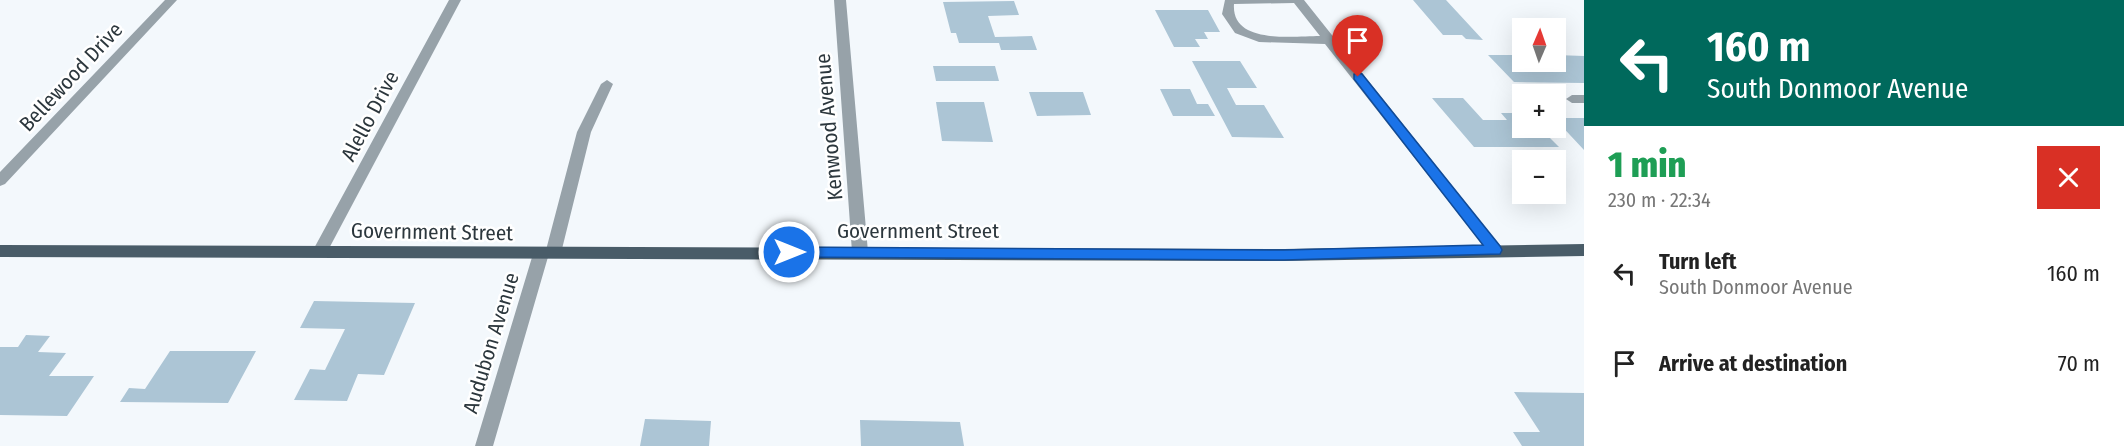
<!DOCTYPE html>
<meta charset="utf-8">
<style>
:root{--surface:#fff;--page:#f2f2f2;--text:#222;--muted:#767676}
body{margin:0;font-family:"Fira Sans Condensed",sans-serif;background:var(--page);color:var(--text);height:100vh;display:flex;flex-direction:column;font-size:22px;white-space:nowrap}
*{box-sizing:border-box;margin:0}
p{font-size:20px;color:var(--muted)}
.icon{flex:none;width:33px;height:33px;fill:none;stroke:currentColor;stroke-width:2;stroke-linecap:round;stroke-linejoin:round}
.map{position:relative;flex:1;overflow:hidden}
.details{display:flex;flex-direction:column;background:var(--surface);width:540px}
.details>*{flex:none}
.top-card{background:#00695c;color:#fff;overflow:hidden}
.needle{width:39px;rotate:2deg}
.buttons{position:absolute;left:1512px;top:18px;display:grid;gap:12px}
.buttons a{display:grid;place-items:center;width:54px;height:54px;border-radius:0px;background:var(--surface);box-shadow:0 6px 24px #0002;font-size:30px}
.pin{position:absolute;display:grid;place-items:center;width:51px;height:51px;color:#fff;margin:-62px -26px;border-radius:50% 50% 50% 0;rotate:-45deg;box-shadow:0 0 6px #0007}
.pin .icon{rotate:45deg}
.me{position:absolute;width:66px;margin:-33px;rotate:90deg;stroke-linejoin:round;filter:drop-shadow(0 0 4px #0008)}
.turn{display:flex;align-items:center;gap:21px;height:126px;padding:0 24px;font-size:27px}
.turn .icon{width:78px;height:78px;stroke-width:2.5}
.turn b{display:block;font-size:42px;line-height:51px}
.round{display:grid;place-items:center;flex:none;width:63px;height:63px;border-radius:0px;background:var(--page)}
.overview{display:flex;align-items:center;justify-content:space-between;height:102px;padding:0 24px}
h1{font-size:36px;font-weight:800;line-height:45px;color:#1e9e55}
ul{padding:0;list-style:none}
li{display:flex;align-items:center;gap:18px;height:90px;padding:0 24px}
li div{flex:1}
li b{display:block;font-size:22px}
li em{font-style:normal}
main{display:flex;flex:1;min-height:0}
.map>svg:first-child{display:block}
</style>
<main>
<div class="map">
<svg width="1584" height="446" viewBox="0 0 1584 446">
<rect width="100%" height="100%" fill="#f3f8fc"/>
<path fill="#acc5d5" d="M 1413,0 L 1446,0 L 1483,40 L 1466,39 L 1462,35 L 1443,35 Z
M 1014,1 L 1019,15 L 988,16 L 995,37 L 1032,36 L 1037,50 L 1001,50 L 999,43 L 959,43 L 956,33 L 951,33 L 943,2 Z
M 1155,10 L 1208,10 L 1220,32 L 1204,32 L 1208,39 L 1195,39 L 1200,47 L 1174,47 Z
M 1488,55 L 1522,55 L 1522,62 L 1556,62 L 1556,55 L 1584,56 L 1584,83 L 1514,82 Z
M 1192,61 L 1240,61 L 1257,88 L 1227,88 L 1236,105 L 1264,105 L 1284,138 L 1232,137 Z
M 933,66 L 995,66 L 999,81 L 936,81 Z
M 1160,89 L 1190,89 L 1197,104 L 1208,104 L 1215,116 L 1173,116 Z
M 1029,92 L 1083,92 L 1091,115 L 1037,116 Z
M 1432,98 L 1463,98 L 1483,120 L 1507,120 L 1501,113 L 1522,113 L 1522,128 L 1540,128 L 1559,147 L 1474,147 Z
M 936,102 L 984,102 L 993,142 L 942,141 Z
M 1556,118 L 1584,118 L 1584,150 L 1556,120 Z
M 314,301 L 415,303 L 384,375 L 358,374 L 347,401 L 294,400 L 310,369 L 325,370 L 345,329 L 300,328 Z
M 26,335 L 50,336 L 38,352 L 66,353 L 49,376 L 94,376 L 67,416 L 0,415 L 0,347 L 18,347 Z
M 170,351 L 256,351 L 228,403 L 120,402 L 129,388 L 145,389 Z
M 1514,392 L 1584,393 L 1584,446 L 1522,446 L 1513,432 L 1540,432 Z
M 645,419 L 711,421 L 709,446 L 640,446 Z
M 860,420 L 960,422 L 964,446 L 861,446 Z"/>
<g fill="none" stroke-linecap="round" stroke-linejoin="round">
<path fill="#97a2a9" fill-rule="evenodd" d="M 165,0 L 177,0 L 5,184 L 0,186 L 0,172 Z
M 449,0 L 461,0 L 325,256 L 315,256 L 312,252 Z
M 834,0 L 846,0 L 868,252 L 865,256 L 855,256 L 852,252 Z
M 1225,0 L 1304,0 L 1500,246 L 1503,250 L 1500,254 L 1490,254 L 1325,44 L 1259,42 L 1235,33 L 1222,14 ZM 1294,3 L 1320,36 C 1293,36 1231,45 1234,4 Z
M 607,80 L 613,84 L 591,132 L 561,253 L 558,257 L 548,257 L 493,446 L 475,446 L 533,254 L 536,250 L 546,250 L 577,132 L 601,84 Z
M 1584,95 L 1584,103 L 1572,103 L 1566,99 L 1572,95 Z"/>
<path fill="#495c68" fill-rule="evenodd" d="M 1584,244 L 1584,256 L 1284,261 L 0,257 L 0,245 L 1284,249 Z"/>
</g>
<path fill="#1a73e8" stroke="#114b97" stroke-width="1.5" d="M 1358,73 L 1362,74 L 1500,246 L 1502,250 L 1500,254 L 1284,260 L 789,257 L 782,252 L 789,247 L 1284,250 L 1483,245 L 1354,79 L 1354,74 Z"/>
<g text-anchor="middle" stroke-width="5" stroke-linejoin="round" paint-order="stroke">
<g font-size="21" fill="#2c373d" stroke="#fff">
<text transform="translate(71 77) rotate(-47)" y="7">Bellewood Drive</text>
<text transform="translate(370 116) rotate(-62)" y="7">Alello Drive</text>
<text transform="translate(829 127) rotate(-95)" y="7">Kenwood Avenue</text>
<text x="918" y="238">Government Street</text>
<text transform="translate(432 232) rotate(1)" y="7">Government Street</text>
<text transform="translate(491 343) rotate(-73)" y="7">Audubon Avenue</text>
</g>
</g>
</svg>
<div class="buttons">
<a><svg class="needle" viewBox="-14 -14 28 28"><path d="M0-13l5 13h-10z" fill="#e53935"/><path d="M0 13l5-13h-10z" fill="#767676"/></svg></a>
<a>+</a>
<a>−</a>
</div>
<div class="pin" style="left:1358px;top:77px;background:#d93025"><svg class="icon" aria-label="arrive" viewBox="0 0 24 24"><path d="M6 21V4h12l-3 4 3 4H6"/></svg></div>
<svg class="me" style="left:789px;top:252px" viewBox="-20 -20 40 40"><circle r="17" fill="#1a73e8" stroke="#fff" stroke-width="3"/><path d="M0-11L8 9 0 5-8 9z" fill="#fff"/></svg>
</div>
<section class="details">
<div class="top-card">
<div class="turn"><svg class="icon" aria-label="left" viewBox="0 0 24 24"><path d="M17 20v-9H6M10 6l-5 5 5 5"/></svg><div><b>160 m</b>South Donmoor Avenue</div></div>
</div>
<div class="overview"><div><h1>1 min</h1><p>230 m · 22:34</p></div><a class="round" style="background:#d93025;color:#fff"><svg class="icon" aria-label="close" viewBox="0 0 24 24"><path d="M6 6l12 12M18 6L6 18"/></svg></a></div>
<ul>
<li><svg class="icon" aria-label="left" viewBox="0 0 24 24"><path d="M17 20v-9H6M10 6l-5 5 5 5"/></svg><div><b>Turn left</b><p>South Donmoor Avenue</p></div><em>160 m</em></li>
<li><svg class="icon" aria-label="arrive" viewBox="0 0 24 24"><path d="M6 21V4h12l-3 4 3 4H6"/></svg><div><b>Arrive at destination</b></div><em>70 m</em></li>
</ul>
</section>
</main>
